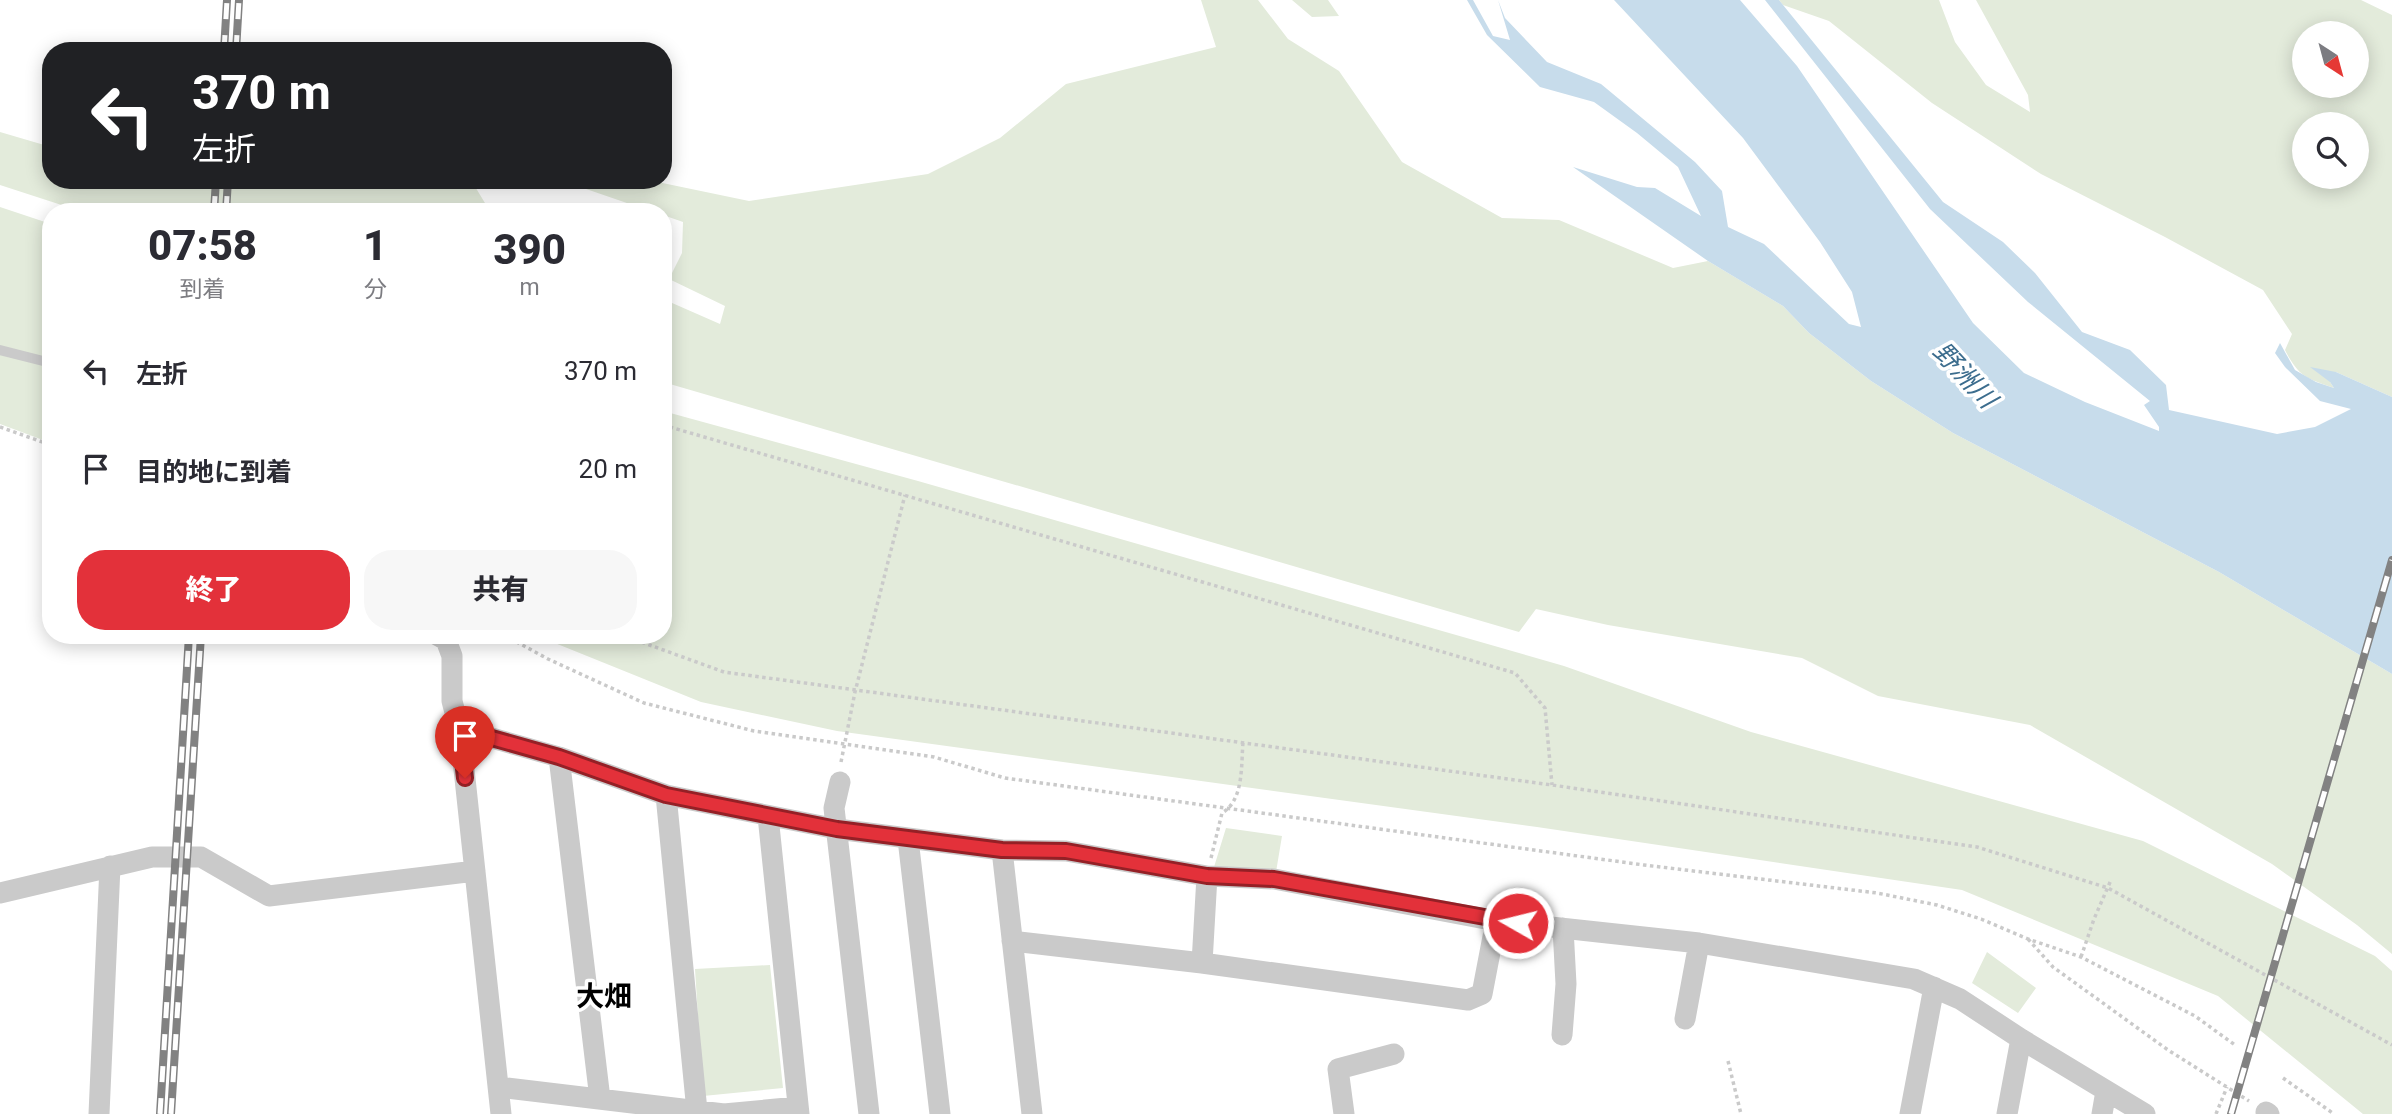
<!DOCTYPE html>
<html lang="ja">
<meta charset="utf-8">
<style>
:root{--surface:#fff;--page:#f7f7f7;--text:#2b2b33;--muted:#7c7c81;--accent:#e3313a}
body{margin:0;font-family:Roboto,"Noto Sans JP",sans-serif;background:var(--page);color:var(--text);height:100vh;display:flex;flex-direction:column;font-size:26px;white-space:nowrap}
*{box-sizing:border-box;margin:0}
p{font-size:23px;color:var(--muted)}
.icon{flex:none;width:38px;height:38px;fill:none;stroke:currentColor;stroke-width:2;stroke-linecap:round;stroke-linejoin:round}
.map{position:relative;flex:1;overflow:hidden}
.details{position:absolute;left:42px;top:203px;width:630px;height:441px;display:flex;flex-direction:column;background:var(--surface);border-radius:28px;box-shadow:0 4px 18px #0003}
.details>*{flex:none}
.guide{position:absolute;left:42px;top:42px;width:630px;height:147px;border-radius:28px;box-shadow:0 4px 18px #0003;background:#202124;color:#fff;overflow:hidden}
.needle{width:46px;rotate:144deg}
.controls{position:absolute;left:2292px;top:21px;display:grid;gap:14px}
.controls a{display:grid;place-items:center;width:77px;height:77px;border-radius:50%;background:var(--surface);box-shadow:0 4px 18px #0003;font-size:35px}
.pin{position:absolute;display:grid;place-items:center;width:60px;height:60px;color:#fff;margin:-72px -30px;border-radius:50% 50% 50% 0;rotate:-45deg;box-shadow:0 0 7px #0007}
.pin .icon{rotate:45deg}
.me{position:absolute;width:77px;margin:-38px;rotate:278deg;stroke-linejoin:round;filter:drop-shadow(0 0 5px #0008)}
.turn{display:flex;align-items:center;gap:24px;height:147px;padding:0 35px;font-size:32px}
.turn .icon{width:91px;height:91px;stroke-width:2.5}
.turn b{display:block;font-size:49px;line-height:60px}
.eta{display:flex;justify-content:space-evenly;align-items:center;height:119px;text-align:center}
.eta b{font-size:42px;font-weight:800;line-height:49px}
.button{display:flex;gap:14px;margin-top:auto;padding:14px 35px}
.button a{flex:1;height:80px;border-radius:28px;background:var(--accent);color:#fff;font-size:28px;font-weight:800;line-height:80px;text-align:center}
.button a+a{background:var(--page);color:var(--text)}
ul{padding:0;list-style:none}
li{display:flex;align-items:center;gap:21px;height:98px;padding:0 35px}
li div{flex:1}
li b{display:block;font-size:26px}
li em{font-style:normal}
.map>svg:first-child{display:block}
</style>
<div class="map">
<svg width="2392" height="1114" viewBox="0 0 2392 1114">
<rect width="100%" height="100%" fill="#fff"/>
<path fill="#e3ebdb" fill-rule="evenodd" d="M 1201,0 L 1258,0 L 1288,39 L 1339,71 L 1402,162 L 1502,218 L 1559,220 L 1673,268 L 1708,261 L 1783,306 L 1809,333 L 1871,381 L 1953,433 L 2219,572 L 2392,674 L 2392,954 L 2357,925 L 2272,864 L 2030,725 L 1878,696 L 1802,658 L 1608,625 L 1536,609 L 1519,632 L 663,382 L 663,299 L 720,324 L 725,306 L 669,279 L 682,253 L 683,222 L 663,215 L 663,212 L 653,212 L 560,180 L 648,180 L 749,201 L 928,174 L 1000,138 L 1066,84 L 1216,47 Z
M 1292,0 L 1328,0 L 1339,16 L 1312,17 Z
M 1779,0 L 1939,0 L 1955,42 L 1986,85 L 2030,112 L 2028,95 L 1976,0 L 2361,0 L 2392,15 L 2392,397 L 2336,372 L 2330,382 L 2334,388 C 2306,378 2299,377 2285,350 L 2292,334 L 2263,290 L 2165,237 L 2041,174 L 1932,103 L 1829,21 L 1783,5 ZM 2305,33 L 2357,33 L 2357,86 L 2305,86 ZM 2305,124 L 2357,124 L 2357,177 L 2305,177 Z
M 0,132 L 51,147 L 51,180 L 471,180 L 488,208 L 547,212 L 83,212 L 0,185 Z
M 0,207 L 51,224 L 51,443 L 0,424 Z
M 663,411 L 918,481 L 1564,666 L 1751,732 L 2143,841 L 2375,956 L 2392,971 L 2392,1114 L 2363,1114 L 2218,996 L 1962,890 L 1537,827 L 837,731 L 701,702 L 535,635 L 663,635 Z
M 1226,828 L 1282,836 L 1275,878 L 1214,867 Z
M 1987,952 L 2036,988 L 2018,1013 L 1972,983 Z
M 770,965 L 783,1088 L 703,1096 L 695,969 Z"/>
<path fill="#c7dceb" d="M 1467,0 L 1473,0 L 1493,36 L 1510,40 L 1498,0 L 1505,18 L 1547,62 L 1601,84 L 1695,162 L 1722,191 L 1728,227 L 1764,244 L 1849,324 L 1861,327 L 1852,292 L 1820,242 L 1743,138 L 1614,0 L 1740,0 L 1797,66 L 1973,323 L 2024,373 L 2085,402 L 2159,431 L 2159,427 L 2144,405 L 2150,401 L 2028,302 L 1930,209 L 1765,0 L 1779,0 L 1943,202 L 2003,242 L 2035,273 L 2082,332 L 2130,350 L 2166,385 L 2169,410 L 2277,434 L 2315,427 L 2351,409 L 2320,401 L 2285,367 L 2275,353 L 2280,343 L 2295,370 L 2316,382 L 2334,388 L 2330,382 L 2310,367 L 2336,372 L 2392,397 L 2392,674 L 2219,572 L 1953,433 L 1871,381 L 1809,333 L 1783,306 L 1708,261 L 1573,167 L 1637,187 L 1655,188 L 1701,216 L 1678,167 L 1637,133 L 1594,102 L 1540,87 L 1487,35 Z"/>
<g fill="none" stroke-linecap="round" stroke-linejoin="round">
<path stroke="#cacaca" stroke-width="3.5" stroke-dasharray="3.5 3.5" stroke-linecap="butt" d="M 663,425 L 1515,673 L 1545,708 L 1552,785
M 0,427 L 51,445
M 504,635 L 548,659 L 644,703 L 754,731 L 934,757 L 1005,778 L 1644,865 L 1877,893 L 1937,905 L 1981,919 L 2028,939 L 2081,957 L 2195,1016 L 2235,1045
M 622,635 L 724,672 L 1552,785 L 1977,847 L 2108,888 L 2392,1045
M 841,762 L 855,692 L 905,495
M 1211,858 L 1222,813 C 1244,800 1241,766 1243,742
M 2028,939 L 2053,967 L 2168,1050 L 2249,1101
M 2081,957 L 2094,919 L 2111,880
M 1728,1061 L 1741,1114
M 2283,1078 L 2334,1114
M 2216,1114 L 2227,1087"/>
<path stroke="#cacaca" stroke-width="10" d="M 0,350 L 51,363"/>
<path stroke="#cacaca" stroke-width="21" d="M 437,635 L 446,640 L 452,656 L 452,701 L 460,732 L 501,1114
M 460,732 L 474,733 L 559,757 L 666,795 L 837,829 L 1002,850 L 1066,851 L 1207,876 L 1274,879 L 1496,921 L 1699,943 L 1914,979 L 1960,999 L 2021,1039 L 2145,1114
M 559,757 L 600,1099
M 840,782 L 834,808 L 869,1114
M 666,795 L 697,1111
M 768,816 L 799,1114
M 908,839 L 940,1114
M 1002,850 L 1032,1114
M 0,893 L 152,857 L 201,857 L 269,896 L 475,871
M 1012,941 L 1202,963 L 1468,1000 L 1482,994 L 1496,921
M 1202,963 L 1207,876
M 1685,1019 L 1699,943
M 1562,1035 L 1566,984 L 1563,928
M 498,1087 L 724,1114 L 798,1107
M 2266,1112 L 2269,1114
M 99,1114 L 110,866
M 1344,1114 L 1338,1069 L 1394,1054
M 1910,1114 L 1934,987
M 2007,1114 L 2021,1039
M 2102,1114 L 2106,1091"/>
<g stroke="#828282" stroke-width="8">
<path id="rail" d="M 224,51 L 227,0
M 236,51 L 239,0
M 214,212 L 216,180
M 226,212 L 228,180
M 160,1114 L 189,635
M 171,1114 L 201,635
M 2231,1114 L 2392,560"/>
</g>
<use href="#rail" stroke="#fff" stroke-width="5" stroke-dasharray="16" stroke-linecap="butt"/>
</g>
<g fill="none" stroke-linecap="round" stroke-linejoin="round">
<g stroke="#942026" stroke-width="18">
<path id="route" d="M 465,778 L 460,732 L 474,733 L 559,757 L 666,795 L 837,829 L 1002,850 L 1066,851 L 1207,876 L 1274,879 L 1518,923"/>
</g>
<use href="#route" stroke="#e3313a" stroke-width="12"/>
</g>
<g text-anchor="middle" stroke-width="7" stroke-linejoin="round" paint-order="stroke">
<g font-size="26" font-style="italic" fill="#3c6d8e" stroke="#fff">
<text transform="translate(1965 375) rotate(47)" y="9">野洲川</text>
</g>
<g font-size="28" font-weight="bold" fill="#000" stroke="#fff">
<text x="604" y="1006">大畑</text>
</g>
</g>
</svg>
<div class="controls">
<a><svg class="needle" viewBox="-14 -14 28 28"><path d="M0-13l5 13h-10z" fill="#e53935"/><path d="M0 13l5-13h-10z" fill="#7c7c81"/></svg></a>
<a><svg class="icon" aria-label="search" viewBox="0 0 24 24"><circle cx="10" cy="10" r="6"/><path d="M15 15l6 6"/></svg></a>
</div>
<div class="pin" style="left:465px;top:778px;background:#d93025"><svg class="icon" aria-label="arrive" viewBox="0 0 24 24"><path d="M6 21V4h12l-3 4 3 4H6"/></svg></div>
<svg class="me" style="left:1518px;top:923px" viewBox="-20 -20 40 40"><circle r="17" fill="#e3313a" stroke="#fff" stroke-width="3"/><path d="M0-11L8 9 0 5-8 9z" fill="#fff"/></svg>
<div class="guide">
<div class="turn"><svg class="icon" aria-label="left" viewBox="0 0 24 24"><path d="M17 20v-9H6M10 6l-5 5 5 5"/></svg><div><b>370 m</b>左折</div></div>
</div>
<section class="details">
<div class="eta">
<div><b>07:58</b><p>到着</p></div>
<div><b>1</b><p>分</p></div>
<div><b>390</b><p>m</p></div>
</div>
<ul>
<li><svg class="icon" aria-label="left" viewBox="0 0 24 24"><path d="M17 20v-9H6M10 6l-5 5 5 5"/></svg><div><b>左折</b></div><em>370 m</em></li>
<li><svg class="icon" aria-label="arrive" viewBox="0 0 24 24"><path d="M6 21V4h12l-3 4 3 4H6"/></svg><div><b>目的地に到着</b></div><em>20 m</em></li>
</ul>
<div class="button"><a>終了</a><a>共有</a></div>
</section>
</div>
